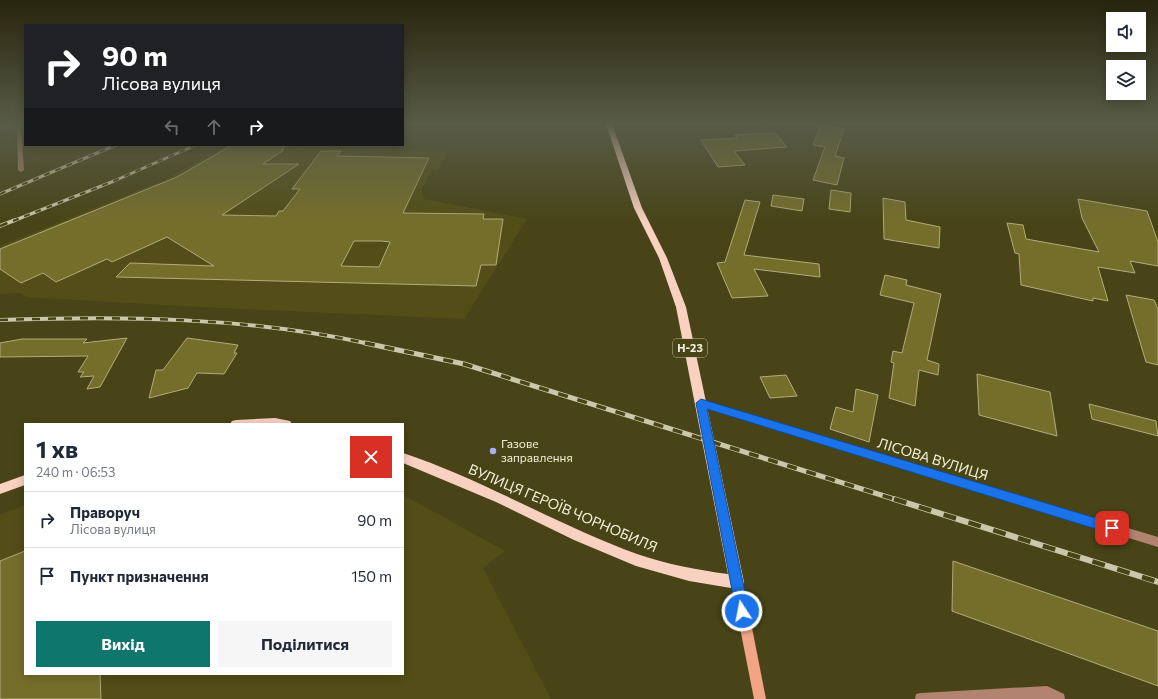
<!DOCTYPE html>
<html lang="uk">
<meta charset="utf-8">
<style>
:root{--surface:#fff;--page:#f6f6f7;--text:#1f2937;--muted:#747a83;--line:#e0e1e3;--accent:#0f766e}
body{margin:0;font-family:Commissioner,sans-serif;background:var(--page);color:var(--text);height:100vh;display:flex;flex-direction:column;font-size:15px;white-space:nowrap}
*{box-sizing:border-box;margin:0}
p{font-size:13px;color:var(--muted)}
.icon{flex:none;width:22px;height:22px;fill:none;stroke:currentColor;stroke-width:2;stroke-linecap:round;stroke-linejoin:round}
.map{position:relative;flex:1;overflow:hidden}
.details{position:absolute;left:24px;top:423px;width:380px;height:252px;display:flex;flex-direction:column;background:var(--surface);border-radius:0px;box-shadow:0 2px 10px #0003}
.details>*{flex:none}
.hud{position:absolute;left:24px;top:24px;width:380px;height:122px;border-radius:0px;box-shadow:0 2px 10px #0003;background:#202124;color:#fff;overflow:hidden}
.controls{position:absolute;left:1106px;top:12px;display:grid;gap:8px}
.controls a{display:grid;place-items:center;width:40px;height:40px;border-radius:0px;background:var(--surface);box-shadow:0 2px 10px #0003;font-size:20px}
.pin{position:absolute;display:grid;place-items:center;width:34px;height:34px;color:#fff;margin:-17px;border-radius:8px;box-shadow:0 2px 6px #0006}
.me{position:absolute;width:44px;margin:-22px;rotate:349deg;stroke-linejoin:round;filter:drop-shadow(0 0 3px #0008)}
.turn{display:flex;align-items:center;gap:14px;height:84px;padding:0 12px;font-size:18px}
.turn .icon{width:52px;height:52px;stroke-width:2.5}
.turn b{display:block;font-size:28px;line-height:34px}
.lanes{display:flex;align-items:center;height:38px;padding:0 12px;background:#0003;justify-content:center;gap:20px;direction:ltr}
.lanes .off{opacity:.35}
.round{display:grid;place-items:center;flex:none;width:42px;height:42px;border-radius:0px;background:var(--page)}
.summary{display:flex;align-items:center;justify-content:space-between;height:68px;padding:0 12px}
h1{font-size:24px;font-weight:700;line-height:30px}
.action{display:flex;gap:8px;margin-top:auto;padding:8px 12px}
.action a{flex:1;height:46px;border-radius:0px;background:var(--accent);color:#fff;font-size:16px;font-weight:700;line-height:46px;text-align:center}
.action a+a{background:var(--page);color:var(--text)}
ul{padding:0;list-style:none}
li{display:flex;align-items:center;gap:12px;height:56px;padding:0 12px;border-top:1px solid var(--line)}
li div{flex:1}
li b{display:block;font-size:15px}
li em{font-style:normal}
.map>svg:first-child{display:block}
</style>
<div class="map">
<svg width="1158" height="699" viewBox="0 0 1158 699">
<rect width="100%" height="100%" fill="#484417"/>
<path fill="#534e17" d="M 227,145 L 289,145 L 287,148 L 448,151 L 438,170 L 432,170 L 421,190 L 424,199 L 527,219 L 464,319 L 200,307 L 26,297 L 21,293 L 0,294 L 0,246 L 167,179 Z
M 403,495 L 505,551 L 483,568 L 551,699 L 0,699 L 0,515 L 25,505 L 25,674 L 403,674 Z"/>
<path fill="#756e2b" stroke="#b0ac7d" fill-rule="evenodd" d="M 821,125 L 844,129 L 835,156 L 844,158 L 837,185 L 813,180 L 825,147 L 813,145 Z
M 775,133 L 787,147 L 734,151 L 745,165 L 718,167 L 701,140 L 737,138 L 735,135 Z
M 232,145 L 287,145 L 281,150 L 284,150 L 263,164 L 299,164 L 222,215 L 276,216 L 279,211 L 283,211 L 300,189 L 292,189 L 321,151 L 341,151 L 337,156 L 429,158 L 403,213 L 484,214 L 483,219 L 503,219 L 496,265 L 481,265 L 476,286 L 116,277 L 130,263 L 214,266 L 167,237 L 112,262 L 107,259 L 56,282 L 43,273 L 21,283 L 0,269 L 0,249 L 177,177 ZM 354,241 L 381,241 L 390,242 L 379,267 L 341,266 Z
M 831,190 L 851,193 L 850,212 L 829,209 Z
M 773,195 L 804,199 L 802,211 L 771,206 Z
M 883,198 L 905,202 L 906,220 L 940,227 L 939,248 L 884,239 Z
M 1078,199 L 1147,211 L 1158,242 L 1158,266 L 1130,261 L 1135,273 L 1098,267 L 1108,301 L 1093,298 L 1093,301 L 1021,285 L 1019,254 L 1015,253 L 1007,223 L 1023,225 L 1026,239 L 1099,252 L 1082,218 Z
M 745,200 L 760,202 L 744,255 L 819,264 L 820,277 L 754,269 L 768,296 L 732,298 L 717,263 L 725,262 Z
M 885,275 L 907,280 L 906,285 L 941,294 L 927,360 L 939,364 L 938,375 L 919,370 L 915,406 L 889,398 L 894,363 L 891,362 L 893,351 L 902,353 L 914,303 L 880,295 Z
M 1126,295 L 1154,300 L 1158,309 L 1158,365 L 1146,362 Z
M 127,338 L 100,387 L 87,389 L 94,376 L 80,377 L 84,372 L 78,372 L 88,356 L 0,357 L 0,343 L 22,339 L 87,339 L 83,343 Z
M 187,338 L 238,345 L 234,353 L 237,353 L 224,374 L 197,373 L 188,388 L 149,398 L 156,370 L 163,370 Z
M 977,374 L 1050,392 L 1057,436 L 979,415 Z
M 786,375 L 797,396 L 770,398 L 760,377 Z
M 856,389 L 878,395 L 869,442 L 830,429 L 836,407 L 853,412 Z
M 1089,404 L 1156,421 L 1158,436 L 1092,419 Z
M 25,551 L 25,674 L 100,674 L 101,699 L 0,699 L 0,561 Z
M 953,561 L 1158,631 L 1158,686 L 952,611 Z"/>
<g fill="none" stroke-linecap="round" stroke-linejoin="round">
<path fill="#b2836f" fill-rule="evenodd" d="M 12,124 L 24,124 L 21,126 L 24,170 L 21,172 L 18,170 L 17,126 L 0,129 L 0,127 Z
M 701,400 L 1158,537 L 1158,547 L 698,405 L 697,403 L 698,401 Z
M 1047,686 L 1064,694 L 1065,699 L 915,699 L 916,694 L 921,693 Z"/>
<path fill="#f1a586" fill-rule="evenodd" d="M 737,577 L 741,578 L 743,582 L 766,699 L 754,699 L 731,582 L 733,578 Z"/>
<path fill="#f9d1c1" fill-rule="evenodd" d="M 606,124 L 612,124 L 642,208 L 667,258 L 686,307 L 744,582 L 742,587 L 737,589 L 689,581 L 636,566 L 574,540 L 496,502 L 403,463 L 403,453 C 484,480 557,525 637,554 C 666,564 697,570 728,574 L 676,307 L 659,258 L 634,208 Z
M 275,418 L 290,421 L 292,424 L 230,424 L 232,421 L 236,420 Z
M 25,475 L 25,485 L 0,494 L 0,484 Z"/>
<g stroke="#cac7aa" stroke-width="3">
<path id="rail-far3" d="M 0,194 L 116,145
M 13,221 L 114,181 L 196,145"/>
</g>
<g stroke="#cac7aa" stroke-width="4">
<path id="rail-far2" d="M 0,226 L 15,220
M 0,320 C 125,316 247,317 370,344"/>
</g>
<g stroke="#cac7aa" stroke-width="5">
<path id="rail-far1" d="M 365,343 L 464,364 L 897,500"/>
</g>
<g stroke="#cac7aa" stroke-width="6">
<path id="rail" d="M 894,499 L 1158,582"/>
</g>
<use href="#rail-far3" stroke="#484417" stroke-width="2" stroke-dasharray="6" stroke-linecap="butt"/>
<use href="#rail-far2" stroke="#484417" stroke-width="2.5" stroke-dasharray="8" stroke-linecap="butt"/>
<use href="#rail-far1" stroke="#484417" stroke-width="3.5" stroke-dasharray="10" stroke-linecap="butt"/>
<use href="#rail" stroke="#484417" stroke-width="4.5" stroke-dasharray="13" stroke-linecap="butt"/>
</g>
<linearGradient id="sky" x2="0" y2="1"><stop stop-color="#28250d"/><stop offset="0.56" stop-color="#585c47"/><stop offset="1" stop-color="#585c47" stop-opacity="0"/></linearGradient>
<rect width="1158" height="222" fill="url(#sky)"/>
<path fill="#1a73e8" stroke="#114b97" d="M 701,399 L 1112,523 L 1117,525 L 1118,528 L 1117,532 L 1112,534 L 707,409 L 749,611 L 747,616 L 742,618 L 738,616 L 736,611 L 696,403 Z"/>
<circle fill="#aeaefa" stroke="#484417" stroke-width="1.5" cx="493" cy="451" r="4"/>
<g text-anchor="middle" stroke-width="4" stroke-linejoin="round" paint-order="stroke">
<rect fill="#484417" stroke="#bebc9d" stroke-width="1" x="673" y="339" width="34" height="18" rx="3"/>
<g font-size="11" font-weight="bold" fill="#f1efd7">
<text x="690" y="352">Н-23</text>
</g>
<g font-size="12" fill="#f1efd7" stroke="#484417" text-anchor="start">
<text x="501" y="448">Газове<tspan x="501" dy="14">заправлення</tspan></text>
</g>
<g font-size="14" fill="#f1efd7" stroke="#484417">
<text transform="translate(933 459) rotate(17)" y="5">ЛІСОВА ВУЛИЦЯ</text>
<text transform="translate(563 508) rotate(23)" y="5">ВУЛИЦЯ ГЕРОЇВ ЧОРНОБИЛЯ</text>
</g>
</g>
</svg>
<div class="controls">
<a><svg class="icon" aria-label="sound" viewBox="0 0 24 24"><path d="M4 9h4l5-4v14l-5-4H4zM17 9q2 3 0 6"/></svg></a>
<a><svg class="icon" aria-label="layers" viewBox="0 0 24 24"><path d="M12 4l9 5-9 5-9-5zM3 14l9 5 9-5"/></svg></a>
</div>
<div class="pin" style="left:1112px;top:528px;background:#d93025"><svg class="icon" aria-label="arrive" viewBox="0 0 24 24"><path d="M6 21V4h12l-3 4 3 4H6"/></svg></div>
<svg class="me" style="left:742px;top:611px" viewBox="-20 -20 40 40"><circle r="17" fill="#1a73e8" stroke="#fff" stroke-width="3"/><path d="M0-11L8 9 0 5-8 9z" fill="#fff"/></svg>
<div class="hud">
<div class="turn"><svg class="icon" aria-label="right" viewBox="0 0 24 24"><path d="M7 20v-9h11M14 6l5 5-5 5"/></svg><div><b>90 m</b>Лісова вулиця</div></div>
<div class="lanes"><svg class="icon off" aria-label="left" viewBox="0 0 24 24"><path d="M17 20v-9H6M10 6l-5 5 5 5"/></svg><svg class="icon off" aria-label="ahead" viewBox="0 0 24 24"><path d="M12 20V5M6 11l6-6 6 6"/></svg><svg class="icon" aria-label="right" viewBox="0 0 24 24"><path d="M7 20v-9h11M14 6l5 5-5 5"/></svg></div>
</div>
<section class="details">
<div class="summary"><div><h1>1 хв</h1><p>240 m · 06:53</p></div><a class="round" style="background:#d93025;color:#fff"><svg class="icon" aria-label="close" viewBox="0 0 24 24"><path d="M6 6l12 12M18 6L6 18"/></svg></a></div>
<ul>
<li><svg class="icon" aria-label="right" viewBox="0 0 24 24"><path d="M7 20v-9h11M14 6l5 5-5 5"/></svg><div><b>Праворуч</b><p>Лісова вулиця</p></div><em>90 m</em></li>
<li><svg class="icon" aria-label="arrive" viewBox="0 0 24 24"><path d="M6 21V4h12l-3 4 3 4H6"/></svg><div><b>Пункт призначення</b></div><em>150 m</em></li>
</ul>
<div class="action"><a>Вихід</a><a>Поділитися</a></div>
</section>
</div>
